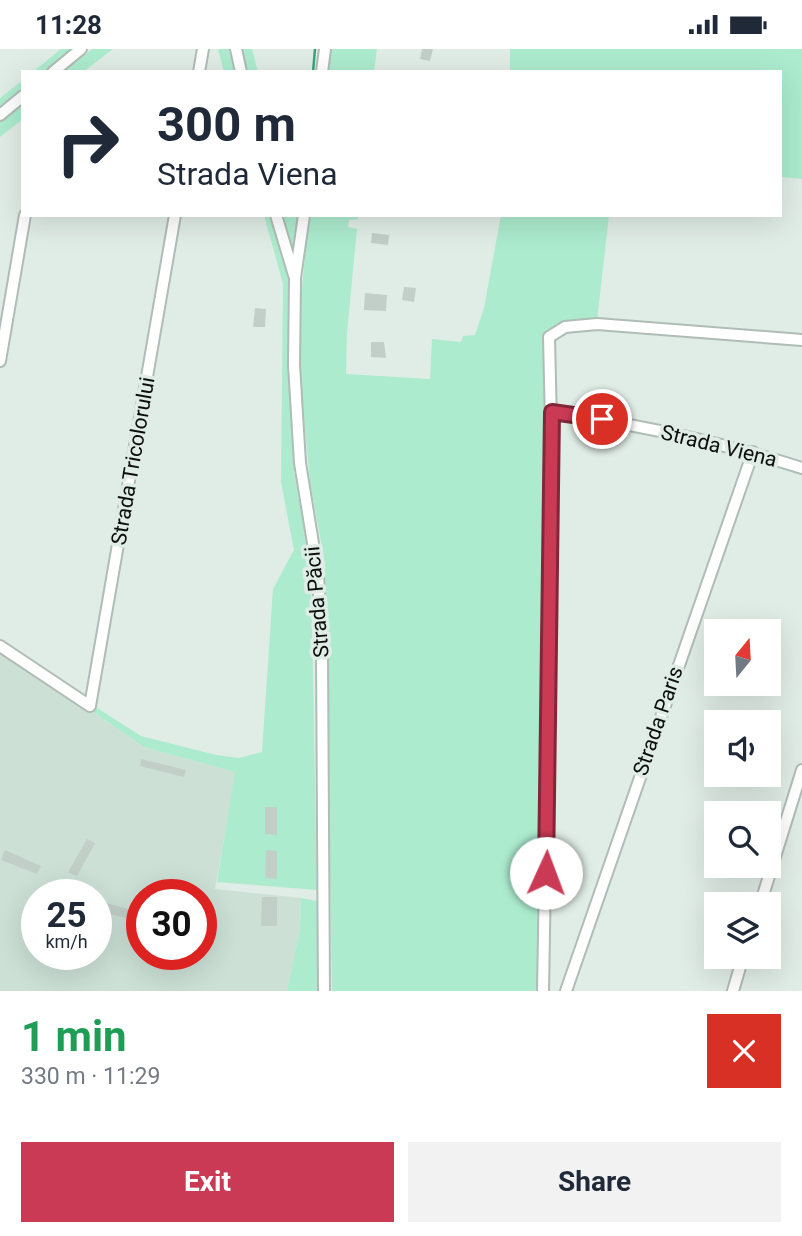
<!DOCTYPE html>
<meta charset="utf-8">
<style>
:root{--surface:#fff;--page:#f2f2f3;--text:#1f2937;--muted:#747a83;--accent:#ca3a54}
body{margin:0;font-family:Roboto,sans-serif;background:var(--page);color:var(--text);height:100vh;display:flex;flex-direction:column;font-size:26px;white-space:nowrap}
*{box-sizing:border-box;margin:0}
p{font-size:23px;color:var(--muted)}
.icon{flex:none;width:38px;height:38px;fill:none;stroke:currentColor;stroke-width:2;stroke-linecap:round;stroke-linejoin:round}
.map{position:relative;height:942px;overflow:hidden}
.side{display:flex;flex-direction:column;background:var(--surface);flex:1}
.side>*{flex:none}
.hud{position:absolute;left:21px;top:21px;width:761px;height:147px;border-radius:0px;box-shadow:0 7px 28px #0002;background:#fff;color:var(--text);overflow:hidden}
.needle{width:46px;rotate:18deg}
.tools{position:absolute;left:704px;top:570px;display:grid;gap:14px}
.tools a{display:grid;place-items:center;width:77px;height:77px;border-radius:0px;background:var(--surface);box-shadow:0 7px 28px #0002;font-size:35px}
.speed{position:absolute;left:21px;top:830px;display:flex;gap:14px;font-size:35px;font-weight:700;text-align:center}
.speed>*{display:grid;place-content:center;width:91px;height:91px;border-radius:50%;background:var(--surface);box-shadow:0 7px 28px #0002;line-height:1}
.speed small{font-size:18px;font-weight:400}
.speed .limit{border:10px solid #d22;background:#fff;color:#111}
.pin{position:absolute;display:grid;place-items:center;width:60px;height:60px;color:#fff;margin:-30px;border:4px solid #fff;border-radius:50%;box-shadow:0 2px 7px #0007}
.me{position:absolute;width:77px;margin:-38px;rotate:2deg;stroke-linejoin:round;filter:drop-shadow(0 0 5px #0008)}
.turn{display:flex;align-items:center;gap:24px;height:147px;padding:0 21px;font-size:32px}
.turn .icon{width:91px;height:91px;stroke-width:2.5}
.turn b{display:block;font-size:49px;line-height:60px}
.round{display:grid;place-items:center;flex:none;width:74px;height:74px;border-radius:0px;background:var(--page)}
.overview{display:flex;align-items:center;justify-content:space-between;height:119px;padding:0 21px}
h1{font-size:42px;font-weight:700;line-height:52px;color:#1e9e55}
.primary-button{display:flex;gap:14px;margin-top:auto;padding:14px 21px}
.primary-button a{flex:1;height:80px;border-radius:0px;background:var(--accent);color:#fff;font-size:28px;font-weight:700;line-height:80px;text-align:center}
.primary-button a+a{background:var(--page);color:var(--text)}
.status{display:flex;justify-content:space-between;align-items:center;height:49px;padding:0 35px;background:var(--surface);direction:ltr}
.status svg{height:19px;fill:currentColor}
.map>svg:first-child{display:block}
</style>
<div class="status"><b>11:28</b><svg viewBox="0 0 49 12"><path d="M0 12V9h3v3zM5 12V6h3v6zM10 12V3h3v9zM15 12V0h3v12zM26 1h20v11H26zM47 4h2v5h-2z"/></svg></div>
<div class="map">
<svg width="802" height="942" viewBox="0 0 802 942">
<rect width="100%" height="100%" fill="#e0ece6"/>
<path fill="#cce0d6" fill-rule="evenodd" d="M 0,600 L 144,698 L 236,723 L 215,840 L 301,849 L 300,880 L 287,942 L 0,942 ZM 37,845 L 96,845 L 96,905 L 37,905 ZM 142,845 L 201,845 L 201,905 L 142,905 Z"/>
<path fill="#acebce" d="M 61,0 L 79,0 L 49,23 L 33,23 Z
M 92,0 L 113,0 L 83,23 L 64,23 Z
M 218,0 L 229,0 L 234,23 L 224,23 Z
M 241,0 L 252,0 L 258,23 L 247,23 Z
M 329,0 L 377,0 L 374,23 L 326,23 Z
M 510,0 L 802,0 L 802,130 L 781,128 L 780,23 L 510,23 Z
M 23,31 L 23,43 L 0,60 L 0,49 Z
M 23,55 L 23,70 L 0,88 L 0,73 Z
M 264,166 L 272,166 L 289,232 L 294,422 L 311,521 L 317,841 L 217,833 L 235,723 L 144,698 L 93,663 L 94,657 L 141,687 L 216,706 L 239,709 L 262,703 L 273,540 L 294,501 L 281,433 L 283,235 Z
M 281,166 L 300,166 L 297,198 L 290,198 Z
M 309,166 L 358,166 L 358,170 L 349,171 L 348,178 L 357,180 L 347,284 L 346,325 L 430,330 L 432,290 L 461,293 L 463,287 L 475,286 L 484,259 L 501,166 L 609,166 L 597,272 L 567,273 L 546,281 L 538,942 L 332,942 L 325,514 L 310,434 L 300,323 L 300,259 Z
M 301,849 L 317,852 L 321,942 L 287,942 L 300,880 Z"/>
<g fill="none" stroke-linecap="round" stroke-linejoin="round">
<path stroke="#35a67d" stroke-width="2.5" d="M 313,23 L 315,0"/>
</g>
<path fill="#c2cec8" d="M 422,0 L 433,0 L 430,12 L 420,10 Z
M 372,184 L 389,186 L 388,196 L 371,194 Z
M 404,238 L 416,239 L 414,253 L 402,251 Z
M 365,244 L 387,246 L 386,262 L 364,261 Z
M 255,259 L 266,260 L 265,278 L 253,278 Z
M 371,293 L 384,293 L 386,309 L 371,308 Z
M 141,710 L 186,721 L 184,728 L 140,717 Z
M 265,758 L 277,758 L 277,786 L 265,785 Z
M 87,790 L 95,794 L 77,827 L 68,823 Z
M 5,801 L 41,817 L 37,825 L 1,811 Z
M 266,801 L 277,802 L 277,830 L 265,829 Z
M 262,848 L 277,848 L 277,877 L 261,877 Z
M 96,851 L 131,861 L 129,870 L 96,861 Z"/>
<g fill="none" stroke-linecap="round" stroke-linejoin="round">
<g stroke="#b0bcb6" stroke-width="14">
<path id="minor" d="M 236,0 L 241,23
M 53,23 L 81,0
M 199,23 L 203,0
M 322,23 L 325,0
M 0,66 L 23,47
M 276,166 L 294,226
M 304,166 L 295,229 L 294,316 L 300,414 L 318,525 L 322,607 L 324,942
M 0,312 L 25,166
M 552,364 C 637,375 720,393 802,419
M 0,597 L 90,657 L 175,166
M 760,856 L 802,721
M 543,942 L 552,419 L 549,288 L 565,278 L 597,275 L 802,291
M 566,942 L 753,403
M 733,942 L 743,908"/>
</g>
<use href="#minor" stroke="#fff" stroke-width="10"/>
</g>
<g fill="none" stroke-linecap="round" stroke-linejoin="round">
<g stroke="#832637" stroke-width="18">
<path id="route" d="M 546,824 L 552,363 L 602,370"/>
</g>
<use href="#route" stroke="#ca3a54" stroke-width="12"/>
</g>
<g text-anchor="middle" stroke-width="7" stroke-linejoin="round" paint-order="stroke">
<g font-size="21" fill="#0b0e0d" stroke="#e0ece6">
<text transform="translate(719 397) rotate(14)" y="7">Strada Viena</text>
<text transform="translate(133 412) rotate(-80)" y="7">Strada Tricolorului</text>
<text transform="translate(317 553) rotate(-95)" y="7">Strada Păcii</text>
<text transform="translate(658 672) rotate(-71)" y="7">Strada Paris</text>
</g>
</g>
</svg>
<div class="tools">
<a><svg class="needle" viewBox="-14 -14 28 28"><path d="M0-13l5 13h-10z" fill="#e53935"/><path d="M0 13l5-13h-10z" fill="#747a83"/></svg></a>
<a><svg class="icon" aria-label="sound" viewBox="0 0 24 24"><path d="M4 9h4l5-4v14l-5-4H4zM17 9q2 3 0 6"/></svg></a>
<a><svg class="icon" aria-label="search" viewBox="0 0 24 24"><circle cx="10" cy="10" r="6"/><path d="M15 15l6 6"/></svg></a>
<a><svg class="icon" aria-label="layers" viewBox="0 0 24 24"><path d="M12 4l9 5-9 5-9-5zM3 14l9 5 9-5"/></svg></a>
</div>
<div class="speed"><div>25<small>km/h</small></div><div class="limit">30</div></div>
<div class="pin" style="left:602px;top:370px;background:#d93025"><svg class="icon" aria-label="arrive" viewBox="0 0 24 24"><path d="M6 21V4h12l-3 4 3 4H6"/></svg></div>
<svg class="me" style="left:546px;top:824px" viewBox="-20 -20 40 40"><circle r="19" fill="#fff"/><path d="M0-13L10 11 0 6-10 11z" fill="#ca3a54"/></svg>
<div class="hud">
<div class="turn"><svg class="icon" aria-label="right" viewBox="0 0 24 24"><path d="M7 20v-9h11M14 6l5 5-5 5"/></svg><div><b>300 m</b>Strada Viena</div></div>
</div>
</div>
<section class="side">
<div class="overview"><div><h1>1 min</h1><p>330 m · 11:29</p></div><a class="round" style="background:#d93025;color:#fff"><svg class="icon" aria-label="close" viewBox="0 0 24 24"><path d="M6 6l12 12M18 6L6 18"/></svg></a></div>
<div class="primary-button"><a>Exit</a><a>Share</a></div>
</section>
